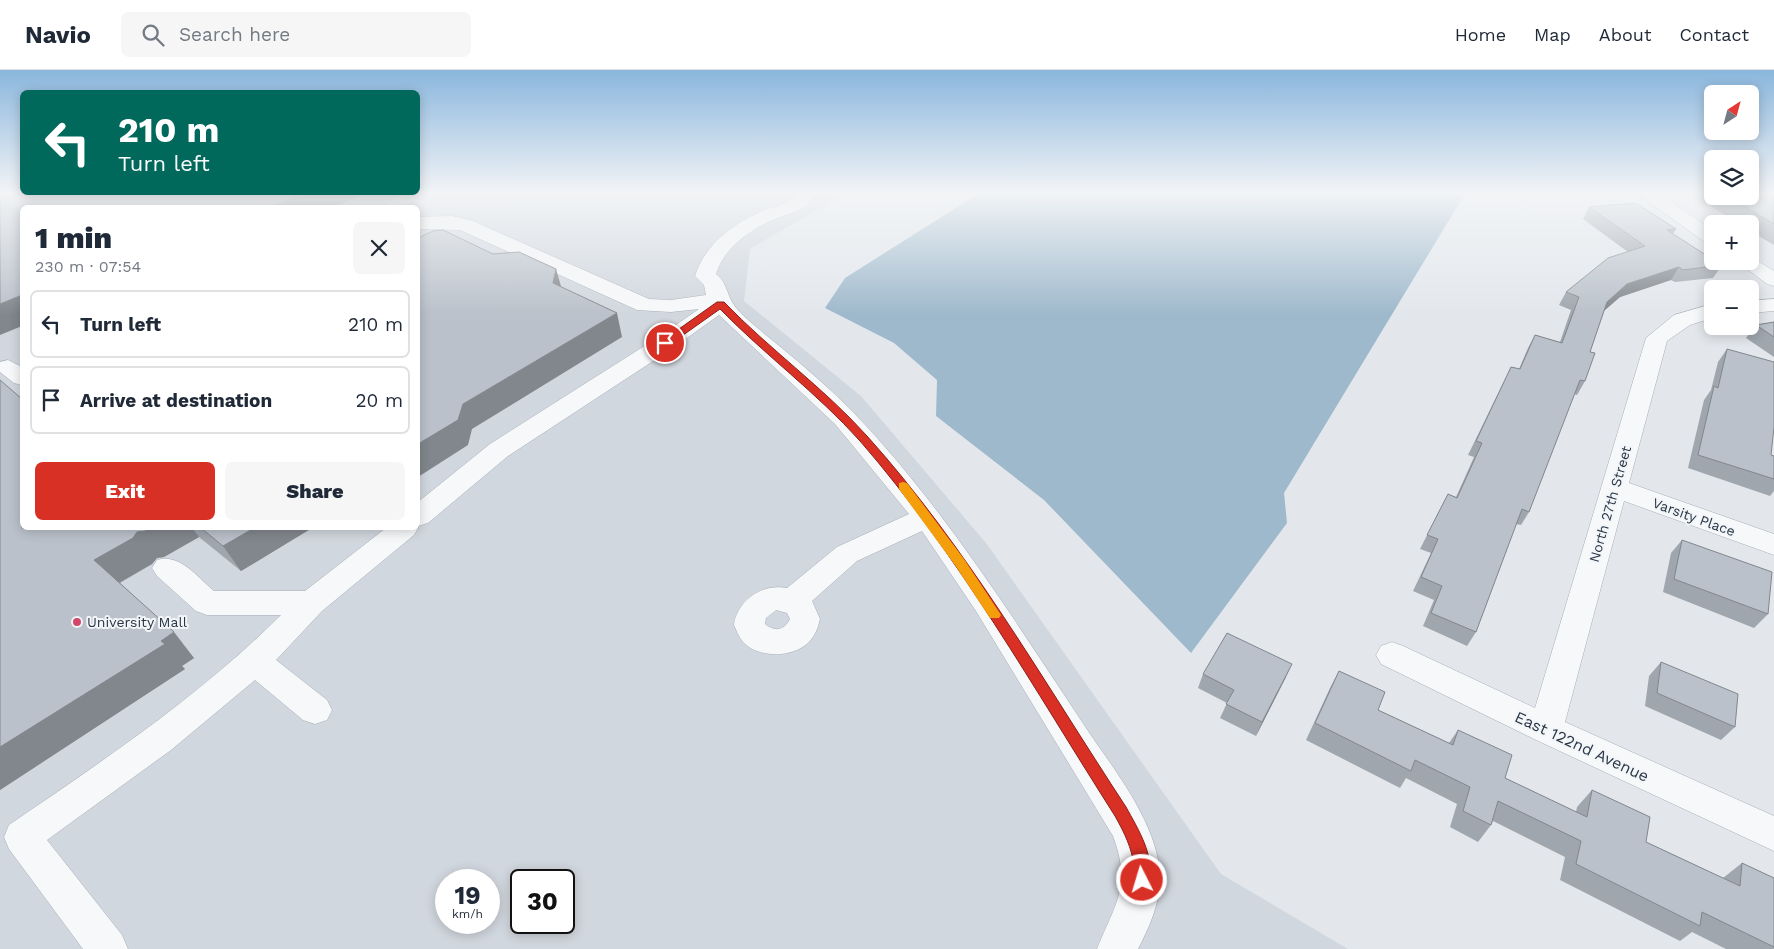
<!DOCTYPE html>
<meta charset="utf-8">
<style>
:root{--surface:#fff;--page:#f6f6f7;--text:#1f2937;--muted:#747a83;--line:#e0e1e3;--accent:#d93025}
body{margin:0;font-family:"Work Sans",sans-serif;background:var(--page);color:var(--text);height:100vh;display:flex;flex-direction:column;font-size:19px;white-space:nowrap}
*{box-sizing:border-box;margin:0}
p{font-size:16px;color:var(--muted)}
.icon{flex:none;width:28px;height:28px;fill:none;stroke:currentColor;stroke-width:2;stroke-linecap:round;stroke-linejoin:round}
.map{position:relative;flex:1;overflow:hidden}
.drawer{position:absolute;left:20px;top:135px;width:400px;height:325px;display:flex;flex-direction:column;background:var(--surface);border-radius:8px;box-shadow:0 2px 12px #0003}
.drawer>*{flex:none}
.top-card{position:absolute;left:20px;top:20px;width:400px;height:105px;border-radius:8px;box-shadow:0 2px 12px #0003;background:#00695c;color:#fff;overflow:hidden}
.needle{width:32px;rotate:36deg}
.fabs{position:absolute;left:1704px;top:15px;display:grid;gap:10px}
.fabs a{display:grid;place-items:center;width:55px;height:55px;border-radius:8px;background:var(--surface);box-shadow:0 2px 12px #0003;font-size:25px}
.speed{position:absolute;left:435px;top:799px;display:flex;gap:10px;font-size:25px;font-weight:700;text-align:center}
.speed>*{display:grid;place-content:center;width:65px;height:65px;border-radius:50%;background:var(--surface);box-shadow:0 2px 12px #0003;line-height:1}
.speed small{font-size:12px;font-weight:400}
.speed .limit{border:2px solid #111;border-radius:8px;background:#fff;color:#111}
.pin{position:absolute;display:grid;place-items:center;width:42px;height:42px;color:#fff;margin:-21px;border:2px solid #fff;border-radius:50%;box-shadow:0 1px 5px #0007}
.me{position:absolute;width:55px;margin:-28px;rotate:355deg;stroke-linejoin:round;filter:drop-shadow(0 0 4px #0008)}
.turn{display:flex;align-items:center;gap:18px;height:105px;padding:0 15px;font-size:22px}
.turn .icon{width:65px;height:65px;stroke-width:2.5}
.turn b{display:block;font-size:35px;line-height:42px}
.round{display:grid;place-items:center;flex:none;width:52px;height:52px;border-radius:8px;background:var(--page)}
.overview{display:flex;align-items:center;justify-content:space-between;height:85px;padding:0 15px}
h1{font-size:30px;font-weight:800;line-height:38px}
.cta{display:flex;gap:10px;margin-top:auto;padding:10px 15px}
.cta a{flex:1;height:58px;border-radius:8px;background:var(--accent);color:#fff;font-size:20px;font-weight:800;line-height:58px;text-align:center}
.cta a+a{background:var(--page);color:var(--text)}
ul{padding:0;list-style:none}
li{display:flex;align-items:center;gap:15px;height:68px;margin:0 10px 8px;padding:0 5px;border:2px solid var(--line);border-radius:8px}
li div{flex:1}
li b{display:block;font-size:19px}
li em{font-style:normal}
header{display:flex;align-items:center;gap:30px;box-sizing:border-box;height:70px;padding:0 25px;background:var(--surface);border-bottom:1px solid var(--line)}
header strong{font-size:24px}
nav{display:flex;gap:28px;margin-inline-start:auto;font-size:18px}
.search{width:350px;height:45px;background:var(--page);display:flex;align-items:center;gap:12px;box-sizing:border-box;padding:0 18px;border-radius:8px;color:var(--muted);font-size:19px}
.map>svg:first-child{display:block}
</style>
<header>
<strong>Navio</strong>
<div class="search"><svg class="icon" aria-label="search" viewBox="0 0 24 24"><circle cx="10" cy="10" r="6"/><path d="M15 15l6 6"/></svg>Search here</div>
<nav><a>Home</a><a>Map</a><a>About</a><a>Contact</a></nav>
</header>
<div class="map">
<svg width="1774" height="879" viewBox="0 0 1774 879">
<rect width="100%" height="100%" fill="#e3e7ec"/>
<path fill="#d1d7de" fill-rule="evenodd" d="M 0,122 L 847,122 L 750,179 L 744,231 L 861,326 L 986,473 L 1221,804 L 1348,879 L 0,879 ZM 22,138 L 418,138 L 418,458 L 22,458 ZM 446,810 L 489,810 L 489,852 L 446,852 ZM 521,810 L 564,810 L 564,852 L 521,852 Z"/>
<path fill="#9eb9cc" d="M 981,122 L 1466,122 L 1284,423 L 1287,453 L 1191,583 L 1044,430 L 936,346 L 937,310 L 894,273 L 825,238 L 845,208 Z"/>
<g fill="none" stroke-linecap="round" stroke-linejoin="round">
<g stroke="#a8aeb7" stroke-width="1">
<path id="minor" d="M 402,122 L 425,122 L 404,138 L 381,138 Z
M 797,122 L 815,122 C 808,142 791,142 775,149 C 749,160 724,178 716,204 C 729,214 726,229 740,242 C 751,254 765,264 778,275 C 804,296 829,318 853,342 C 942,435 1011,545 1082,652 C 1110,695 1151,743 1159,795 C 1164,824 1151,854 1138,879 L 1097,879 C 1115,834 1132,817 1113,766 L 976,541 L 922,461 L 857,491 L 812,531 L 820,549 C 818,558 815,566 808,573 C 792,588 758,588 743,572 C 739,567 736,560 734,555 C 737,531 762,513 787,518 L 837,477 L 909,444 L 835,354 L 719,245 L 673,278 L 508,386 L 428,453 L 418,456 L 418,432 L 490,374 L 657,268 L 699,239 L 671,242 L 637,240 L 460,160 L 418,159 L 418,147 L 452,146 L 473,151 L 649,229 L 671,230 L 706,225 L 704,215 L 695,206 C 705,175 731,155 760,142 C 772,136 792,136 797,122 ZM 776,540 L 787,543 L 790,549 C 784,561 774,562 765,554 L 766,548 Z
M 1635,122 L 1657,122 L 1712,160 L 1712,174 L 1705,172 Z
M 1750,186 L 1774,201 L 1774,216 L 1767,214 L 1736,191 L 1750,191 Z
M 1774,229 L 1774,241 L 1750,243 L 1750,231 Z
M 1712,234 L 1712,248 L 1690,255 L 1667,271 L 1629,413 L 1774,464 L 1774,485 L 1624,431 L 1565,652 L 1774,746 L 1774,781 L 1534,669 L 1381,594 L 1376,585 L 1381,576 L 1392,572 L 1403,576 L 1535,638 L 1646,268 L 1674,245 Z
M 8,290 L 22,297 L 22,315 L 14,313 L 0,302 L 0,292 Z
M 418,457 L 418,458 L 414,465 L 322,541 L 276,590 L 327,630 L 332,640 L 327,650 L 315,654 L 303,650 L 255,610 L 171,680 L 47,770 L 122,865 L 128,879 L 83,879 L 9,779 L 4,767 L 9,755 C 104,690 200,626 281,545 L 207,545 L 196,541 L 157,506 L 152,498 L 157,490 C 180,483 197,507 214,521 L 305,521 L 386,458 Z"/>
</g>
<use href="#minor" fill="#f6f8fa" fill-rule="evenodd"/>
</g>
<path fill="#a0a6ae" d="M 1706,122 L 1712,122 L 1712,126 L 1750,126 L 1774,122 L 1774,175 L 1750,161 L 1750,154 L 1739,154 L 1701,130 Z
M 1589,137 L 1676,159 L 1673,164 L 1722,195 L 1713,208 L 1675,212 L 1671,210 L 1620,227 L 1604,241 L 1590,282 L 1585,311 L 1577,325 L 1574,324 L 1529,442 L 1521,455 L 1516,454 L 1476,562 L 1467,576 L 1423,556 L 1434,530 L 1413,521 L 1431,483 L 1420,479 L 1448,424 L 1456,427 L 1474,387 L 1468,385 L 1511,297 L 1519,299 L 1528,278 L 1535,265 L 1560,272 L 1571,240 L 1559,235 L 1566,222 L 1628,182 L 1583,149 Z
M 1774,252 L 1774,287 L 1746,268 L 1756,255 Z
M 1727,279 L 1771,385 L 1774,386 L 1774,421 L 1770,426 L 1688,398 L 1704,330 L 1711,320 L 1718,292 Z
M 0,310 L 22,458 L 312,458 L 241,501 L 199,467 L 164,487 L 157,488 L 152,494 L 120,513 L 194,588 L 182,596 L 185,599 L 0,720 Z
M 1682,470 L 1768,544 L 1754,558 L 1663,522 L 1671,483 Z
M 1661,592 L 1735,657 L 1721,670 L 1645,636 L 1649,606 Z
M 1339,601 L 1378,640 L 1449,673 L 1458,660 L 1505,708 L 1576,742 L 1577,737 L 1592,720 L 1646,772 L 1723,808 L 1742,793 L 1774,808 L 1774,879 L 1726,879 L 1692,862 L 1680,871 L 1560,810 L 1565,787 L 1493,751 L 1491,755 L 1478,772 L 1450,757 L 1457,734 L 1406,708 L 1400,718 L 1306,670 L 1330,618 Z
M 1203,604 L 1286,607 L 1256,666 L 1220,648 L 1227,633 L 1198,618 Z"/>
<path fill="#82878d" d="M 305,122 L 369,122 L 333,138 L 268,138 Z
M 1679,197 L 1671,210 L 1620,227 L 1599,245 L 1607,232 L 1627,214 Z
M 556,199 L 563,223 L 553,213 Z
M 22,225 L 22,256 L 0,265 L 0,234 Z
M 617,243 L 622,267 L 472,359 L 468,375 L 418,407 L 418,374 L 463,334 Z
M 152,458 L 192,458 L 199,467 L 164,487 L 157,488 L 152,494 L 115,515 L 94,490 L 137,462 Z
M 254,458 L 312,458 L 241,501 L 223,476 Z
M 174,562 L 194,588 L 182,596 L 185,599 L 0,720 L 0,677 Z
M 1292,594 L 1286,607 L 1256,666 L 1262,652 Z"/>
<path fill="#bac1ca" stroke="#82878d" d="M 0,122 L 305,122 L 268,138 L 22,138 L 22,225 L 0,234 Z
M 1750,122 L 1774,122 L 1774,154 L 1727,126 L 1750,126 Z
M 1636,133 L 1676,159 L 1667,160 L 1712,189 L 1712,191 L 1715,191 L 1722,195 L 1683,200 L 1679,197 L 1627,214 L 1607,232 L 1590,282 L 1595,283 L 1585,311 L 1580,310 L 1529,442 L 1522,439 L 1476,562 L 1431,543 L 1442,516 L 1421,507 L 1438,469 L 1427,465 L 1448,424 L 1457,428 L 1482,373 L 1476,371 L 1511,297 L 1520,299 L 1535,265 L 1562,273 L 1579,227 L 1566,222 L 1608,188 L 1645,176 L 1589,137 Z
M 443,160 L 493,184 L 519,182 L 556,199 L 553,213 L 617,243 L 463,334 L 458,350 L 418,374 L 418,168 L 433,161 Z
M 1774,252 L 1774,267 L 1756,255 Z
M 1727,279 L 1774,292 L 1774,357 L 1771,385 L 1774,386 L 1774,409 L 1698,385 L 1714,316 L 1718,318 Z
M 0,310 L 22,329 L 22,458 L 152,458 L 145,461 L 137,462 L 133,468 L 94,490 L 174,562 L 161,571 L 165,574 L 0,677 Z
M 201,458 L 254,458 L 223,476 Z
M 1682,470 L 1772,502 L 1768,544 L 1674,509 Z
M 1227,563 L 1292,594 L 1262,652 L 1226,634 L 1234,620 L 1203,604 Z
M 1661,592 L 1738,624 L 1735,657 L 1657,623 Z
M 1339,601 L 1385,622 L 1378,640 L 1453,675 L 1458,660 L 1512,685 L 1505,708 L 1587,747 L 1592,720 L 1650,747 L 1646,772 L 1740,816 L 1742,793 L 1774,808 L 1774,877 L 1702,842 L 1700,856 L 1576,794 L 1581,771 L 1498,731 L 1491,755 L 1463,741 L 1470,717 L 1415,690 L 1411,701 L 1315,653 Z"/>
<linearGradient id="sky" x2="0" y2="1"><stop stop-color="#8ab6dd"/><stop offset="0.5" stop-color="#f2f4f6"/><stop offset="1" stop-color="#f2f4f6" stop-opacity="0"/></linearGradient>
<rect width="1774" height="245" fill="url(#sky)"/>
<path fill="#d93025" stroke="#8d1f18" d="M 717,232 L 724,232 C 769,279 823,317 867,366 C 967,477 1044,612 1126,737 C 1138,759 1158,790 1147,816 L 1142,818 L 1136,816 C 1133,809 1135,803 1134,796 C 1132,778 1124,762 1115,746 C 1034,619 959,485 860,371 C 817,323 765,285 720,239 L 669,275 L 662,275 L 662,271 Z"/>
<path fill="#f59e0b" d="M 903,412 L 907,413 L 964,489 L 999,542 L 1001,545 L 999,548 L 990,548 L 955,495 L 899,419 L 899,413 Z"/>
<circle fill="#d24769" stroke="#f3f6f9" stroke-width="2" cx="77" cy="552" r="5"/>
<g text-anchor="middle" stroke-width="4" stroke-linejoin="round" paint-order="stroke">
<g font-size="14" fill="#2a3645" stroke="#f3f6f9">
<text transform="translate(1610 434) rotate(-74)" y="5">North 27th Street</text>
<text transform="translate(1694 447) rotate(20)" y="5">Varsity Place</text>
</g>
<g font-size="14" fill="#2a3645" stroke="#f3f6f9" text-anchor="start">
<text x="87" y="557">University Mall</text>
</g>
<g font-size="16" fill="#2a3645" stroke="#f3f6f9">
<text transform="translate(1582 676) rotate(25)" y="6">East 122nd Avenue</text>
</g>
</g>
</svg>
<div class="fabs">
<a><svg class="needle" viewBox="-14 -14 28 28"><path d="M0-13l5 13h-10z" fill="#e53935"/><path d="M0 13l5-13h-10z" fill="#747a83"/></svg></a>
<a><svg class="icon" aria-label="layers" viewBox="0 0 24 24"><path d="M12 4l9 5-9 5-9-5zM3 14l9 5 9-5"/></svg></a>
<a>+</a>
<a>−</a>
</div>
<div class="speed"><div>19<small>km/h</small></div><div class="limit">30</div></div>
<div class="pin" style="left:665px;top:273px;background:#d93025"><svg class="icon" aria-label="arrive" viewBox="0 0 24 24"><path d="M6 21V4h12l-3 4 3 4H6"/></svg></div>
<svg class="me" style="left:1142px;top:810px" viewBox="-20 -20 40 40"><circle r="17" fill="#d93025" stroke="#fff" stroke-width="3"/><path d="M0-11L8 9 0 5-8 9z" fill="#fff"/></svg>
<div class="top-card">
<div class="turn"><svg class="icon" aria-label="left" viewBox="0 0 24 24"><path d="M17 20v-9H6M10 6l-5 5 5 5"/></svg><div><b>210 m</b>Turn left</div></div>
</div>
<section class="drawer">
<div class="overview"><div><h1>1 min</h1><p>230 m · 07:54</p></div><a class="round"><svg class="icon" aria-label="close" viewBox="0 0 24 24"><path d="M6 6l12 12M18 6L6 18"/></svg></a></div>
<ul>
<li><svg class="icon" aria-label="left" viewBox="0 0 24 24"><path d="M17 20v-9H6M10 6l-5 5 5 5"/></svg><div><b>Turn left</b></div><em>210 m</em></li>
<li><svg class="icon" aria-label="arrive" viewBox="0 0 24 24"><path d="M6 21V4h12l-3 4 3 4H6"/></svg><div><b>Arrive at destination</b></div><em>20 m</em></li>
</ul>
<div class="cta"><a>Exit</a><a>Share</a></div>
</section>
</div>
